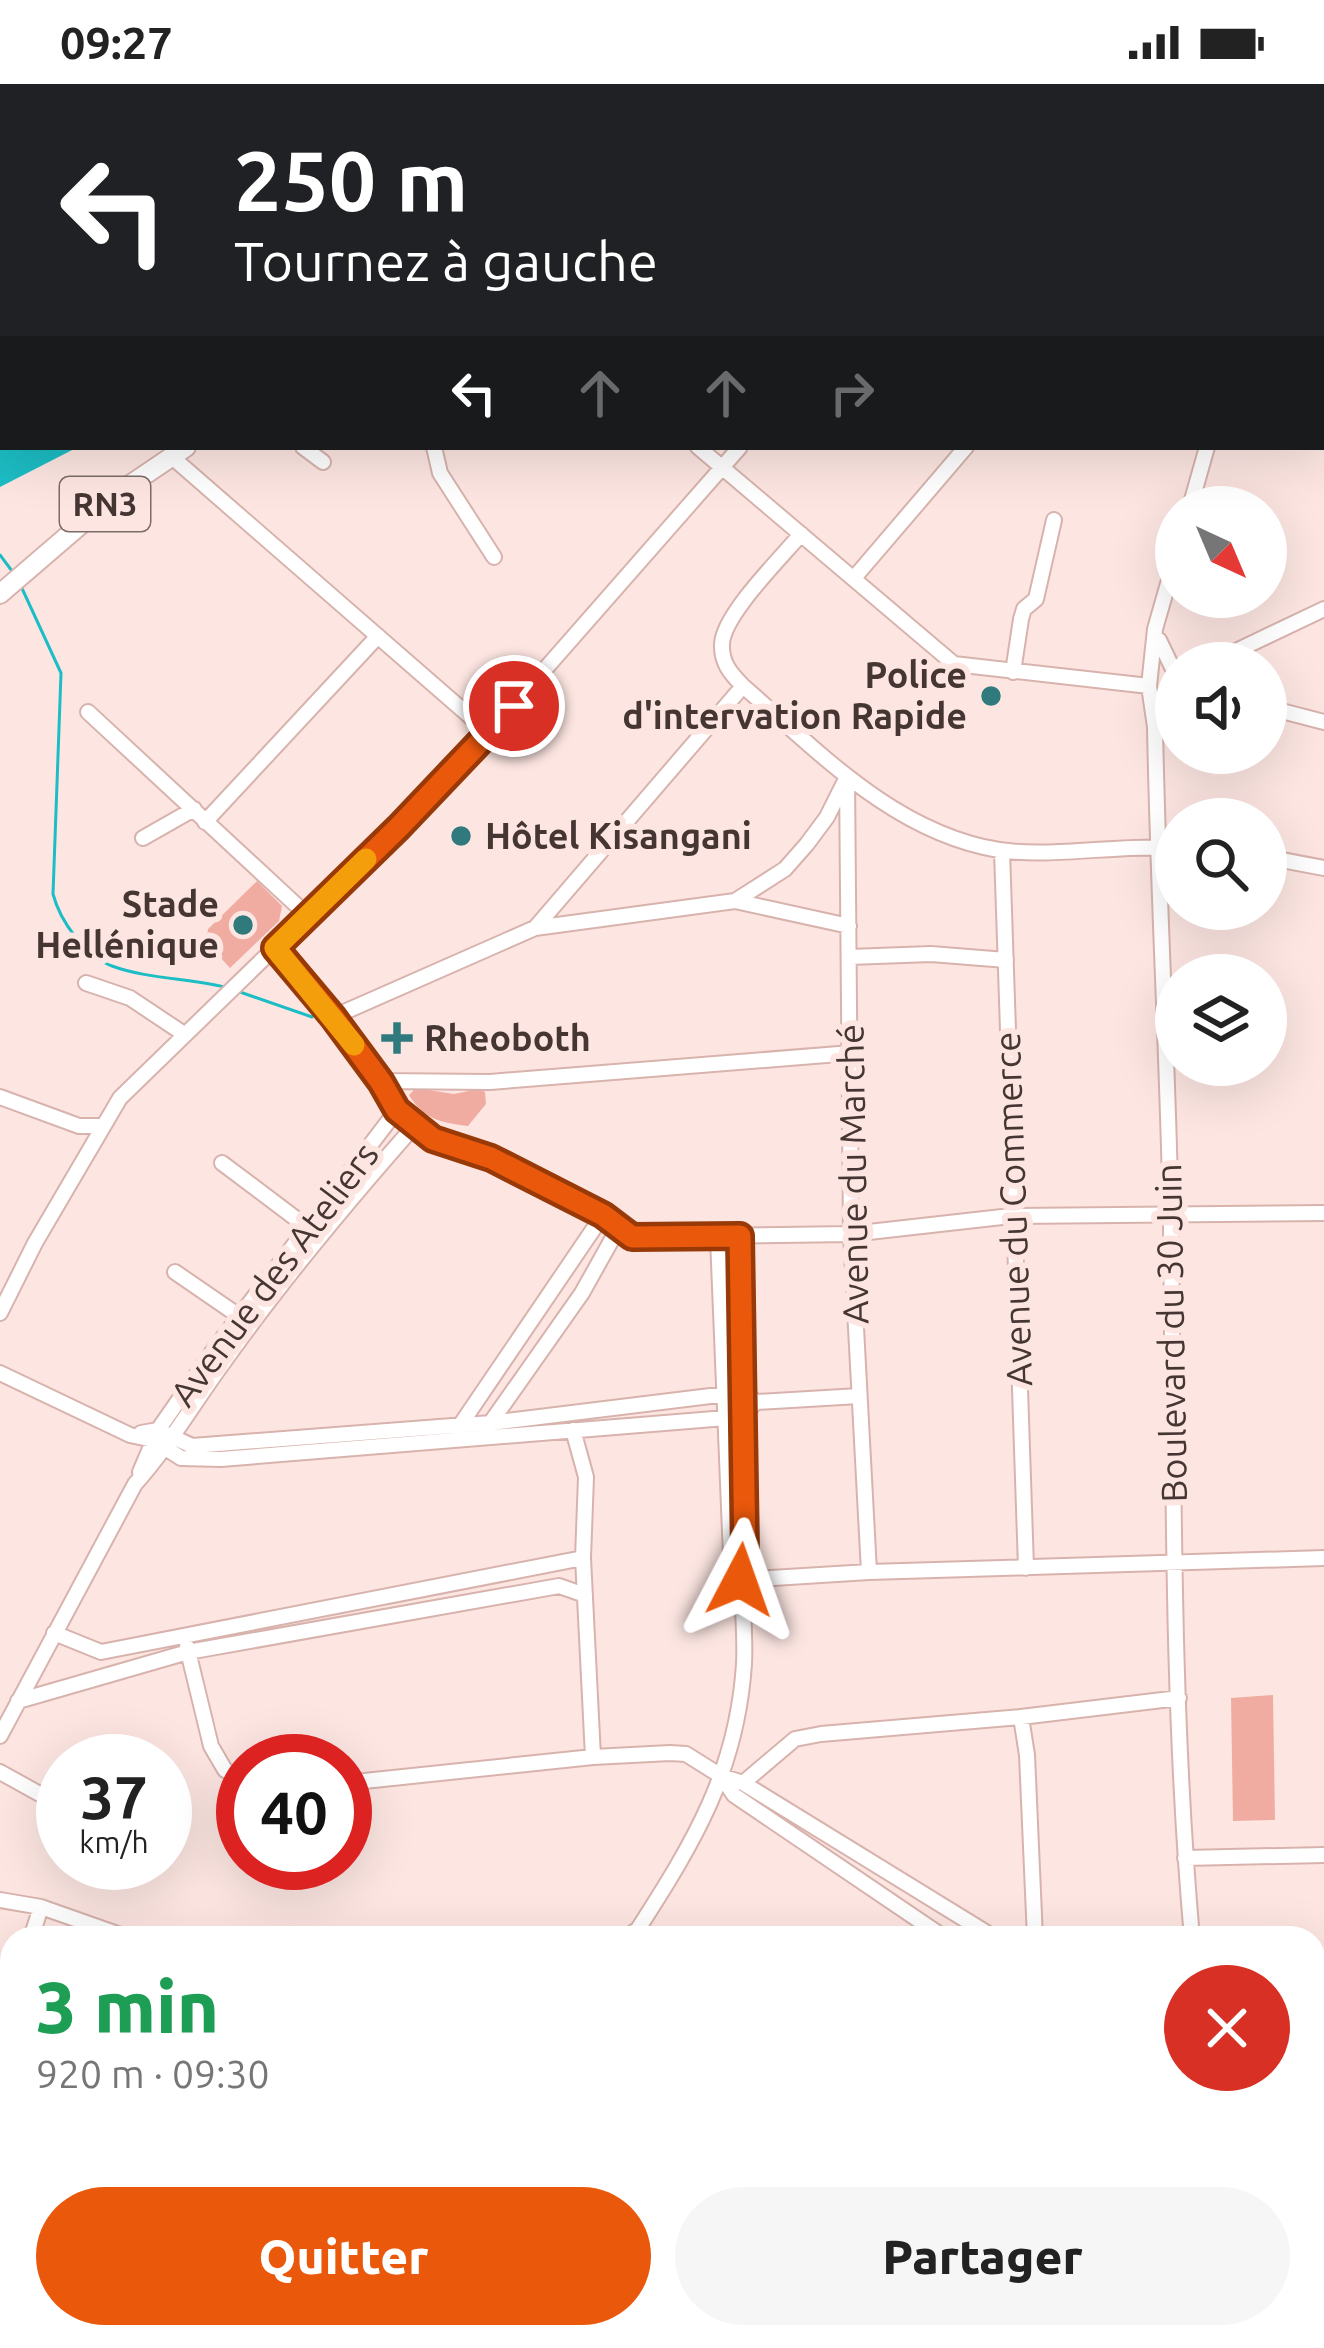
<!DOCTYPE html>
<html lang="fr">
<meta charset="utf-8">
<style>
:root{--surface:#fff;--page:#f6f6f6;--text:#222;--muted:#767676;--accent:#ea580c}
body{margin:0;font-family:Ubuntu,sans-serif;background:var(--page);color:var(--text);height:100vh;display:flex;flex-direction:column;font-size:45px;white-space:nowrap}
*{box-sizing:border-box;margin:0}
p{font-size:39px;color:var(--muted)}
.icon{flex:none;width:66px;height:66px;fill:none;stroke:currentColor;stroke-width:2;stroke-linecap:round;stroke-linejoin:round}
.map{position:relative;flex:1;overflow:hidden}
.sheet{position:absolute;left:0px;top:1842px;width:1326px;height:423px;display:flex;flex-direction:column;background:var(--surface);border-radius:36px 36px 0 0;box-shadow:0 12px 48px #0002}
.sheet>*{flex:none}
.guide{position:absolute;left:0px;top:0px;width:1326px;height:366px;box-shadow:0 12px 48px #0002;background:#202124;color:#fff;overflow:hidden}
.needle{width:78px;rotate:136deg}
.buttons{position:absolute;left:1155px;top:402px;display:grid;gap:24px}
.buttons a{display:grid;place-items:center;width:132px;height:132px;border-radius:50%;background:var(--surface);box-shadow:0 12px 48px #0002;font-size:60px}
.speed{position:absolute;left:36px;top:1650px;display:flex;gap:24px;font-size:60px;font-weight:700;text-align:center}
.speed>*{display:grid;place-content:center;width:156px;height:156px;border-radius:50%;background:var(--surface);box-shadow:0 12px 48px #0002;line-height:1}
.speed small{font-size:30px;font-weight:400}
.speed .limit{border:18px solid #d22;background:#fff;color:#111}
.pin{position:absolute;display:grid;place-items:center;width:102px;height:102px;color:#fff;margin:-51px;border:6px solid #fff;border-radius:50%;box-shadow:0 3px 12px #0007}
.me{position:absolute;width:132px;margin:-66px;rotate:4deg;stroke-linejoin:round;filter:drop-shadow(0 0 9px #0008)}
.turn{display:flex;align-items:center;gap:42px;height:252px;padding:0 36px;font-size:54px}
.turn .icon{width:156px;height:156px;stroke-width:2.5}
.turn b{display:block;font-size:84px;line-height:102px}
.lanes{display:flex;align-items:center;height:114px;padding:0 36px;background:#0003;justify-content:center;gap:60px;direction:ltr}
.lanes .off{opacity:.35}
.round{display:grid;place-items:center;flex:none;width:126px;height:126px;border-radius:63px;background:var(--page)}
.headline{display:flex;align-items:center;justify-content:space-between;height:204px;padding:0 36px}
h1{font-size:72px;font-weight:800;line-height:90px;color:#1e9e55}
.cta{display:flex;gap:24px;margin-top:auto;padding:24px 36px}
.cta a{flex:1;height:138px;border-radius:72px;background:var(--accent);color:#fff;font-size:48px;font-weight:800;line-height:138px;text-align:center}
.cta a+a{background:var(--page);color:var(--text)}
.status{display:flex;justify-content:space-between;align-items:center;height:84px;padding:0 60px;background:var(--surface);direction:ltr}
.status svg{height:33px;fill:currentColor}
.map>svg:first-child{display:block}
</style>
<div class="status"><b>09:27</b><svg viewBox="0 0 49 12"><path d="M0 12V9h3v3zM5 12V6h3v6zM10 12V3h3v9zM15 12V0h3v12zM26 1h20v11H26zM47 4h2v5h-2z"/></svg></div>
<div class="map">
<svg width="1324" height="2264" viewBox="0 0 1324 2264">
<rect width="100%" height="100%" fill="#fde6e2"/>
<path fill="#f1aca1" d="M 257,797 L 282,822 L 279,837 L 230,884 L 206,858 L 208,845 Z
M 416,1004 L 454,1010 L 478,1005 L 485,1008 L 486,1020 L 468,1042 C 442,1039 423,1035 409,1011 Z
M 1273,1611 L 1275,1736 L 1233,1737 L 1231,1614 Z"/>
<path fill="#1cbdc4" d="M 0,0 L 587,0 L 3,3 L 3,363 L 78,363 L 0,403 Z"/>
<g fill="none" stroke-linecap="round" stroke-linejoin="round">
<path stroke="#1cbdc4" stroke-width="3" d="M 0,471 L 12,487
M 20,500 L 61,589 L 53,810 C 60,837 85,872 112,882 C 147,895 189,894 225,903
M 240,908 L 312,933"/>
<path stroke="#094a4d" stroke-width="3" stroke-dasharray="15 12" stroke-linecap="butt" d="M 580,0 L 582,3"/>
<g stroke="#d8b3ad" stroke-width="18">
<path id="minor" d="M 1042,3 L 1042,0
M 1210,3 L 1210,0
M 1291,3 L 1293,0
M 1323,47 L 1324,47
M 1323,98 L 1324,98
M 1323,222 L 1324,220
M 1323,349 L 1324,350
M 303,363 L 323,378
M 434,363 L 440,389 L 494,473
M 698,363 L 954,580 L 1149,602
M 172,373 L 489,649
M 1190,423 L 1207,363
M 801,450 C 781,474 723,531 722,560 C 721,579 731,590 743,602 C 819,668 895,749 999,766 C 1050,774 1121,760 1176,764
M 1176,472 L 1155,545 L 1149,602 L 1155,643 C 1158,810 1168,977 1171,1144 C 1174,1381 1171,1618 1192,1854
M 854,494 L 966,363
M 1159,556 L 1172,583
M 1211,579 L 1324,525
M 1013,588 L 1021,535 L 1024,525 L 1036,515 L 1054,436
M 1266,623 L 1324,638
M 88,628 L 307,831
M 1155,643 L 1174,618
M 847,692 L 851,1150 L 869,1488
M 205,738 L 378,552
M 143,754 L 194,725
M 1002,767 L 1026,1484
M 1266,773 L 1324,784
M 735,817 L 849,842
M 535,844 L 743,602
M 275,864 L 333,933 L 397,1026 L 433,1055 L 491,1074 L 603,1131 L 632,1153 L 851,1150 L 1011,1132 L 1324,1129
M 850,873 L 931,870 L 1006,876
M 86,899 L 130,914 L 184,950
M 333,933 L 535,844 L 735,817 L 785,785 L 807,760 L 827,733 L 845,697
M 381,997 L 490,998 L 851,969
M 0,1013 L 79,1042 L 101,1042
M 222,1079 L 307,1143
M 718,1154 L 731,1472 L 740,1496
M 175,1188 L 239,1232
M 0,1229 L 35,1159 L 120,1014 L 399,743 L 489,649 L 740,363
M 0,1289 L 130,1351 L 153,1356 L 181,1374 L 221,1375 L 726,1334 L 744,1331 L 756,1318
M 489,1341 L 582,1209 L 620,1141
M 459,1343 L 603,1131
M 573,1346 L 586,1393 L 583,1474 L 593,1673
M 141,1349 L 158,1346 L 192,1362 L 491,1339 L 743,1308 L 756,1318 L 859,1312
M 140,1388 L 158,1346 L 213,1267 L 397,1026
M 740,1496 L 869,1488 L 1324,1474
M 54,1549 L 101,1568 L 583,1474
M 187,1563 L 211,1662 L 225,1686 L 243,1696
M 18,1617 L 188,1568 L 559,1502 L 585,1511
M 1021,1633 L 1027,1671 L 1035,1854
M 0,1652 L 135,1400 C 169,1362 193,1320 223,1279 C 282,1196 348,1117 416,1040
M 0,1688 L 63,1723
M 721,1692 L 734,1711 L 945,1854
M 345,1699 L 593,1673 L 670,1669 L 686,1670 L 721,1692 L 743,1699 L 995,1854
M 743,1699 L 795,1655 L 821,1650 L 1021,1633 L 1179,1614
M 1185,1774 L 1324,1771
M 0,1816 L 41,1823 L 129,1854
M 31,1854 L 41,1823
M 626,1854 L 638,1845 C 694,1758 737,1687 744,1580 C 746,1542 739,1506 745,1469 L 740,1152
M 0,1928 L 12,1909
M 1314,1935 L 1324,1935
M 1314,2181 L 1324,2181
M 281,2253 L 296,2262 L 308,2259 L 338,2264
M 534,2253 L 548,2264
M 825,2253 L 833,2264
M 978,2253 L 987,2264
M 1257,2253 L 1262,2264
M 104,2264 L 112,2253"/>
</g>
<g stroke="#d8b3ad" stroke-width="22">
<path id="highway" d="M 865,3 L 871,0
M 0,510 L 115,411 L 186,363"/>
</g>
<use href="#minor" stroke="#fff" stroke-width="14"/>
<use href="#highway" stroke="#fff" stroke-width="18"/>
</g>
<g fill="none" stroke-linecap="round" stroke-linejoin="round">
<g stroke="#983908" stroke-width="30">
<path id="route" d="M 514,622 L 399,743 L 275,864 L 333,933 L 381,998 L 397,1026 L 433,1055 L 491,1074 L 603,1131 L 632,1153 L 740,1152 L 745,1469 L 740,1496"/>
</g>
<use href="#route" stroke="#ea580c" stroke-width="21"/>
<path stroke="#f59e0b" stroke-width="21" d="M 354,961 L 275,864 L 366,775"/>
</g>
<g fill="#307a7d" stroke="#fde6e2" stroke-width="4.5">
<circle cx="991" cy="612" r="12"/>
<circle cx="461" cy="752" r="12"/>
<circle cx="243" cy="841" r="12"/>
<path d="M391 936h12v12h12v12h-12v12h-12v-12h-12v-12h12z"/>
</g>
<g text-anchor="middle" stroke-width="12" stroke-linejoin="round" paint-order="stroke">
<rect fill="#fde6e2" stroke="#7c6b68" stroke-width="3" x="60" y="393" width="90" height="54" rx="9"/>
<g font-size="33" font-weight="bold" fill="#453633">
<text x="105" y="432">RN3</text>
</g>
<g font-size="36" font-weight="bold" fill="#453633" stroke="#fde6e2" text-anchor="end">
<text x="967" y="604">Police<tspan x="967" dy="41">d'intervation Rapide</tspan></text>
<text x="485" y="765" text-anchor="start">Hôtel Kisangani</text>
<text x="219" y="833">Stade<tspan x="219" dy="41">Hellénique</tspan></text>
<text x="424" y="967" text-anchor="start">Rheoboth</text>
</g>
<g font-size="36" fill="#453633" stroke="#fde6e2">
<text transform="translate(853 1090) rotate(-91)" y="13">Avenue du Marché</text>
<text transform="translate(1013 1125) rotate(-92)" y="13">Avenue du Commerce</text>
<text transform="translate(274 1190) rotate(-53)" y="13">Avenue des Ateliers</text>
<text transform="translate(1171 1249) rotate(-91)" y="13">Boulevard du 30 Juin</text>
</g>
</g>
</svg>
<div class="buttons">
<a><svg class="needle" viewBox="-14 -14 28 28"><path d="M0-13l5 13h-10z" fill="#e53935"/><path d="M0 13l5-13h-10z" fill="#767676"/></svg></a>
<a><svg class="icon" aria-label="sound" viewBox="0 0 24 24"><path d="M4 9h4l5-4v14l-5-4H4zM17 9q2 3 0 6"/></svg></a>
<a><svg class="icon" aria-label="search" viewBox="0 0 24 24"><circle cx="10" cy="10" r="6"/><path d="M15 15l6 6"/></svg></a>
<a><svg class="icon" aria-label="layers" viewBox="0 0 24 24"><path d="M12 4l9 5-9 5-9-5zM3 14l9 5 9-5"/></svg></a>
</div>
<div class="speed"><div>37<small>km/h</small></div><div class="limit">40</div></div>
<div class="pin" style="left:514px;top:622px;background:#d93025"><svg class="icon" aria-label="arrive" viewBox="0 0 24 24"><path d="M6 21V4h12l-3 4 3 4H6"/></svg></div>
<svg class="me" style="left:740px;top:1496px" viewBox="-20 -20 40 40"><path d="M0-17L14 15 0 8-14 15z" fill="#ea580c" stroke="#fff" stroke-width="4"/></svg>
<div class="guide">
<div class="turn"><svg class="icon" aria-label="left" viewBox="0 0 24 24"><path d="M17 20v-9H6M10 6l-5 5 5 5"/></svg><div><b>250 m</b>Tournez à gauche</div></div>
<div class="lanes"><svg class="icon" aria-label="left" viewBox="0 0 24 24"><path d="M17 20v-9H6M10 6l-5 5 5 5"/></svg><svg class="icon off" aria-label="ahead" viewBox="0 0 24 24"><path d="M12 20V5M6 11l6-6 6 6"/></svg><svg class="icon off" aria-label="ahead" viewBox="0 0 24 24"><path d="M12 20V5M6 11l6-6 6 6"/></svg><svg class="icon off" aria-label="right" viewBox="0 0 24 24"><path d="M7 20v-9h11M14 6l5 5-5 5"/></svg></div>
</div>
<section class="sheet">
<div class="headline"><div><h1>3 min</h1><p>920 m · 09:30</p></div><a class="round" style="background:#d93025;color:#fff"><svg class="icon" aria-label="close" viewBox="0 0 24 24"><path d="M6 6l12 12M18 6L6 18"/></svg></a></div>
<div class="cta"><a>Quitter</a><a>Partager</a></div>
</section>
</div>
